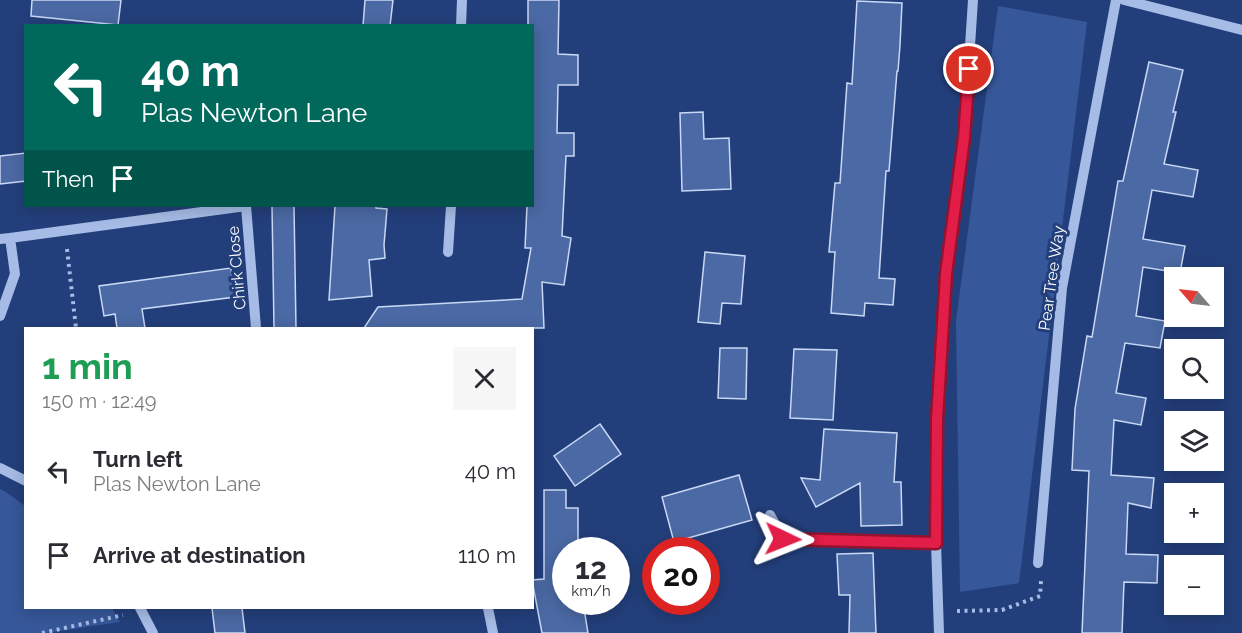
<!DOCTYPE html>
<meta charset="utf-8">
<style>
:root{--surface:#fff;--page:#f7f7f7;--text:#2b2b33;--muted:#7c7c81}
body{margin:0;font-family:Raleway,sans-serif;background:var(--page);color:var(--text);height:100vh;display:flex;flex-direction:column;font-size:22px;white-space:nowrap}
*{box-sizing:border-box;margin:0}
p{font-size:20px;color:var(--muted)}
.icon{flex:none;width:33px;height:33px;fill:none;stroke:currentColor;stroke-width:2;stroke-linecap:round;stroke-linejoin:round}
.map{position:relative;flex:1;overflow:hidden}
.drawer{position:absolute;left:24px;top:327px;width:510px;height:282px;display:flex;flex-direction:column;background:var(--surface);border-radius:0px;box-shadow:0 3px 15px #0003}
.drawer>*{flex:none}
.guide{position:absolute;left:24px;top:24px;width:510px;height:183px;border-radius:0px;box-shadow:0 3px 15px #0003;background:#00695c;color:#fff;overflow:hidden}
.needle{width:39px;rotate:298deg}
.buttons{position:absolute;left:1164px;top:267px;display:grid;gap:12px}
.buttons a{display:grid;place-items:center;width:60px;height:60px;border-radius:0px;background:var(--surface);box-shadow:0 3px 15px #0003;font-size:30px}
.speed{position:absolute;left:552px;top:537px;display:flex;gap:12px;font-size:30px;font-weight:700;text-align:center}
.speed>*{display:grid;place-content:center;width:78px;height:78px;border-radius:50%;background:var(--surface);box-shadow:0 3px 15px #0003;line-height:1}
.speed small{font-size:15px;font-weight:400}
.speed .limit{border:9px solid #d22;background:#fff;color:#111}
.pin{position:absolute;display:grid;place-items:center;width:51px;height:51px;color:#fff;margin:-26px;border:3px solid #fff;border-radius:50%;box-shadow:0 2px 6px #0007}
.me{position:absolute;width:66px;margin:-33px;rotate:92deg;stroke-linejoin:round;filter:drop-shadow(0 0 4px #0008)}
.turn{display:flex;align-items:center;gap:21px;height:126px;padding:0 18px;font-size:27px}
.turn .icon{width:78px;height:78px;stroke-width:2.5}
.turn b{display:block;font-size:42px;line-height:51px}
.then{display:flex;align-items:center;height:57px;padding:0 18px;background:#0003;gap:12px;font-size:22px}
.round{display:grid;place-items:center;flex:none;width:63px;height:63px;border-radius:0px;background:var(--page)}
.head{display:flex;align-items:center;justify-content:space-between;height:102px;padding:0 18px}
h1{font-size:36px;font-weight:700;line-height:45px;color:#1e9e55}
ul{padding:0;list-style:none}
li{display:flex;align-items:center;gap:18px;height:84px;padding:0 18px}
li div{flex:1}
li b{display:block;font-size:22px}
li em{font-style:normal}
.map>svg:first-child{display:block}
</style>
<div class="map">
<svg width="1242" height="633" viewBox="0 0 1242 633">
<rect width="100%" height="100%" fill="#233f7b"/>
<path fill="#365799" d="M 998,6 L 1087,22 L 1019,583 L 960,592 L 956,321 Z
M 0,489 L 6,492 L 25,506 L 26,608 L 112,608 L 120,622 L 46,633 L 0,633 Z"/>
<path fill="#4b69a4" stroke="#c9d8f4" stroke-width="1.5" d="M 32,0 L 121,0 L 118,25 L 31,16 Z
M 365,0 L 393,0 L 390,26 L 363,26 Z
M 528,0 L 559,0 L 558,54 L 578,55 L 578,85 L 558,85 L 557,133 L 574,133 L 574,156 L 566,156 L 562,236 L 571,238 L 564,285 L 542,282 L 544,328 L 364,328 L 378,307 L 522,299 L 531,248 L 525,248 L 527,206 L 532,206 L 532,26 L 528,26 Z
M 857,1 L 902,3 L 900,45 L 898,71 L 897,71 L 889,171 L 886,171 L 879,278 L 895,279 L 893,305 L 865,303 L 864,316 L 831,313 L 835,252 L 829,252 L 835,183 L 840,183 L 847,83 L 852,84 Z
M 1149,62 L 1183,70 L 1173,112 L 1176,112 L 1164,164 L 1198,170 L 1193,197 L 1152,190 L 1143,239 L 1185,246 L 1180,273 L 1143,267 L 1136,316 L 1165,321 L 1160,348 L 1125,343 L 1116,393 L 1146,398 L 1141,425 L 1114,420 L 1111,475 L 1154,478 L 1151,508 L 1128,503 L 1126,554 L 1158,555 L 1157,583 L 1124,582 L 1122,633 L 1082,633 L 1089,471 L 1072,470 L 1075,409 L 1087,336 L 1092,337 L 1118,181 L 1123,181 Z
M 703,112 L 704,139 L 729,138 L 731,189 L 682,191 L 680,113 Z
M 26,153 L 26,181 L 0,184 L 0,156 Z
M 272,206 L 294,206 L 296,328 L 274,328 Z
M 335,206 L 376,206 L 376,208 L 387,209 L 384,245 L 385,258 L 369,260 L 372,296 L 329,300 Z
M 705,252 L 745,256 L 741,304 L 722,303 L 720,324 L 698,322 Z
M 231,268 L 235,297 L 142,309 L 145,328 L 117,328 L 115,314 L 104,316 L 99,286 Z
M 720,348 L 747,348 L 746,399 L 718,398 Z
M 794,349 L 837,350 L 833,420 L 790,418 Z
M 600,424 L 621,454 L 575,486 L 554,456 Z
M 824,429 L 897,433 L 894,482 L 901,482 L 902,525 L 861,526 L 860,483 L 816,507 L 801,478 L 820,480 Z
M 739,475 L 752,520 L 674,542 L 662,497 Z
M 544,490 L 566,490 L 566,508 L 578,508 L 578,550 L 566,550 L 566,602 L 583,602 L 588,633 L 542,633 L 532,580 L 544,579 Z
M 873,553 L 876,633 L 849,633 L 850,595 L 839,595 L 837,554 Z
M 212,608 L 242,608 L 245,633 L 215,633 Z"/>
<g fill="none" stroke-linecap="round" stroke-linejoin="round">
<path stroke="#a6bbe5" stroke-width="4" stroke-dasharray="3 4.5" stroke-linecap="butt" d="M 67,249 L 76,328
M 957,611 L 1002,610 L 1040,596 L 1041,581
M 42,633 L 123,615"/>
<path stroke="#a6bbe5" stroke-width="10" d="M 1124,0 L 1242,30
M 461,26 L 462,0
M 246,206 L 256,328
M 10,238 L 246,206
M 0,239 L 10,238 L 15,274 L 0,316
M 448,252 L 451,206
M 0,468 L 26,481
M 770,515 L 783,539 L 936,543
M 1038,563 L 1062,288 L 1116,0
M 140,608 L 153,633
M 488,608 L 493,633
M 939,633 L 936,543 L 937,419 L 946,274 L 964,138 L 973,0"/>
</g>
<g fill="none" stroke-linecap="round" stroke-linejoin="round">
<g stroke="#92132f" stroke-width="15">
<path id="route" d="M 783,539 L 936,543 L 937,419 L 946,274 L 964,138 L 969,69"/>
</g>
<use href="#route" stroke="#e11d48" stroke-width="10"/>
</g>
<g text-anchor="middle" stroke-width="6" stroke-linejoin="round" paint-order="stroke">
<g font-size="16" fill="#fff" stroke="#233f7b">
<text transform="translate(236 268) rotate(-95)" y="6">Chirk Close</text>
<text transform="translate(1051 278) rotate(-82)" y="6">Pear Tree Way</text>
</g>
</g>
</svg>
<div class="buttons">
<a><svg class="needle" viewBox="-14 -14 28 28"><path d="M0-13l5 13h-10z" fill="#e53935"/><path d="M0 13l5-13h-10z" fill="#7c7c81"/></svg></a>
<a><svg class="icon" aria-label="search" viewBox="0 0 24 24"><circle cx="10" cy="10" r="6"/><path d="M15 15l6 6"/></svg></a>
<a><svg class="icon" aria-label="layers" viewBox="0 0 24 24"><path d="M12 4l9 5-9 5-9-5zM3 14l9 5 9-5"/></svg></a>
<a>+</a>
<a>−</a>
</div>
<div class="speed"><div>12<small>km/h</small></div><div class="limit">20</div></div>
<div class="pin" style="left:969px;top:69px;background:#d93025"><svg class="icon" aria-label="arrive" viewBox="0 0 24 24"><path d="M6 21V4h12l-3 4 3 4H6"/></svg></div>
<svg class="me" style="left:783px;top:539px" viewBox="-20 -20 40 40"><path d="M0-17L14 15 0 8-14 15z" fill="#e11d48" stroke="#fff" stroke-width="4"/></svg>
<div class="guide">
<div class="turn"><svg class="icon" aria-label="left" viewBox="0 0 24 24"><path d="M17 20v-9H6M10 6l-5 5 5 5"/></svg><div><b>40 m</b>Plas Newton Lane</div></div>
<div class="then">Then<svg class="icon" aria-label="arrive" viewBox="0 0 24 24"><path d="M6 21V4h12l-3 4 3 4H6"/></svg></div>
</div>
<section class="drawer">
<div class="head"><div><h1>1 min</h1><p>150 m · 12:49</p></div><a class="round"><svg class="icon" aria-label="close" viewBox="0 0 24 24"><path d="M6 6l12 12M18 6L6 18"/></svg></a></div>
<ul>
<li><svg class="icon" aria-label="left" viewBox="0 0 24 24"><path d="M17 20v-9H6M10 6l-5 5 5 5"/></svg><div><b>Turn left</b><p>Plas Newton Lane</p></div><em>40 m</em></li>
<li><svg class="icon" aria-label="arrive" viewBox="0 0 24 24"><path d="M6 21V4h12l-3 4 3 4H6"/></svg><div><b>Arrive at destination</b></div><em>110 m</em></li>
</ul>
</section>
</div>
